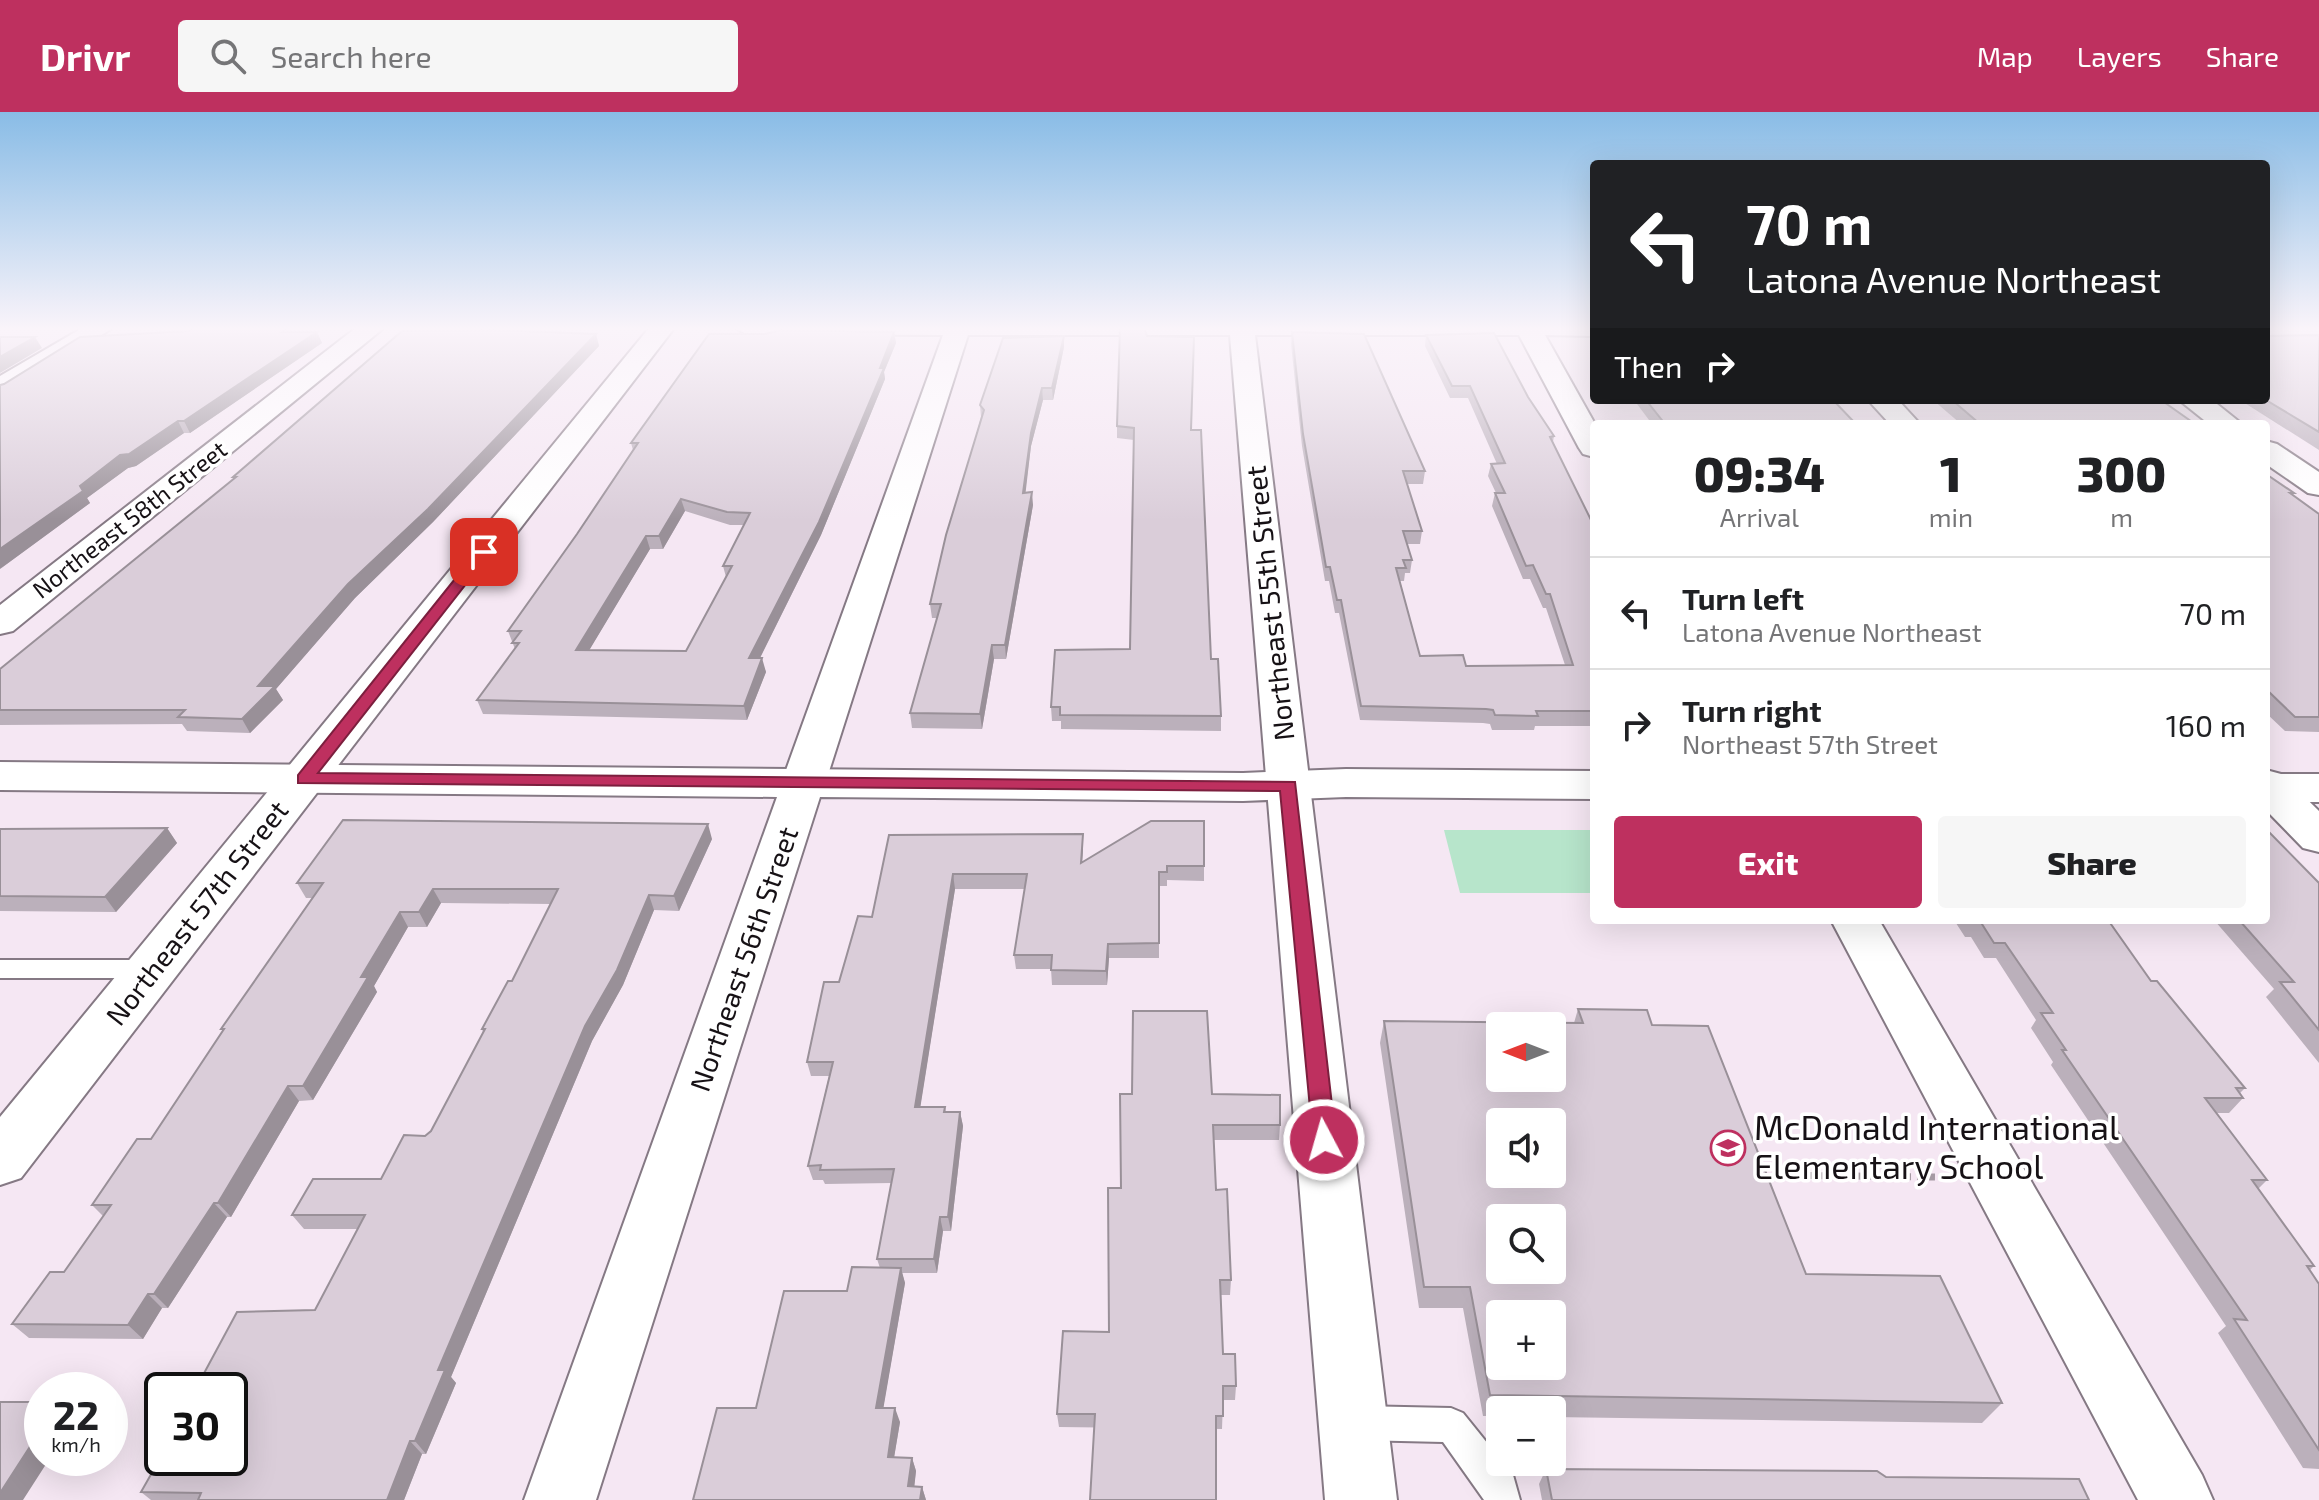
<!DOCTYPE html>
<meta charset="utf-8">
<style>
:root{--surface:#fff;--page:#f6f6f6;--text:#202124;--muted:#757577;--line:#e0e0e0;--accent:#be305f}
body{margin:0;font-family:"Exo 2",sans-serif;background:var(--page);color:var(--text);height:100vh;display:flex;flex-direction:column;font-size:30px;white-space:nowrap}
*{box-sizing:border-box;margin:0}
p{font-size:26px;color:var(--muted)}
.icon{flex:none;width:44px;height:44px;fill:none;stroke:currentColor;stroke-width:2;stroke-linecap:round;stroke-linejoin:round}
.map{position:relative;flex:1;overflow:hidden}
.panel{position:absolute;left:1590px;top:308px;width:680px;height:504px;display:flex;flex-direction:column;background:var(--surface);border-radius:8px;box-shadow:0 8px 32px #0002}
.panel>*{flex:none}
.guide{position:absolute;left:1590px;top:48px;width:680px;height:244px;border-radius:8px;box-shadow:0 8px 32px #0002;background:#202124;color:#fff;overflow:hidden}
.needle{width:52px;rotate:270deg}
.buttons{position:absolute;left:1486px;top:900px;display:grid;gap:16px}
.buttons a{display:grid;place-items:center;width:80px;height:80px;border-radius:8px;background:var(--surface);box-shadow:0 8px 32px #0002;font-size:40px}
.speed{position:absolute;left:24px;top:1260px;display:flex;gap:16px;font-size:40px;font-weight:700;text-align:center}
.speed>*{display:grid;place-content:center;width:104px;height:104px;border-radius:50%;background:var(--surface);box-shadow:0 8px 32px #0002;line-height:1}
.speed small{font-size:20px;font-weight:400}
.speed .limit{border:4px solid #111;border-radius:12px;background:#fff;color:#111}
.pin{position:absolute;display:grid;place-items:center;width:68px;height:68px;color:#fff;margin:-34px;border-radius:16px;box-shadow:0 4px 12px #0006}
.me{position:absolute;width:88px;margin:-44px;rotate:354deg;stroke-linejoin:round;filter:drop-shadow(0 0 6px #0008)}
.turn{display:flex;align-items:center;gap:28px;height:168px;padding:0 24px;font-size:36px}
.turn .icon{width:104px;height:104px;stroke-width:2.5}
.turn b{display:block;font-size:56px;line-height:68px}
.then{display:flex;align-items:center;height:76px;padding:0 24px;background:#0003;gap:16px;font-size:30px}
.eta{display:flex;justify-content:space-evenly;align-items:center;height:136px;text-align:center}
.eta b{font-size:48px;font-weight:800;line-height:56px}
.primary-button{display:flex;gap:16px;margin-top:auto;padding:16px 24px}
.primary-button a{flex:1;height:92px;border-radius:8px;background:var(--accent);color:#fff;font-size:32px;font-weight:800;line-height:92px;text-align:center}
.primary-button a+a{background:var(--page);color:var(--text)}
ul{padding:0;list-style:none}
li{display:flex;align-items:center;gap:24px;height:112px;padding:0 24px;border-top:2px solid var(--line)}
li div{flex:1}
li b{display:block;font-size:30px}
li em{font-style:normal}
header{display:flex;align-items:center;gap:48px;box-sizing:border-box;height:112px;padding:0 40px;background:var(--accent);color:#fff}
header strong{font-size:38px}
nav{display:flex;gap:44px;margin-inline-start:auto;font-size:28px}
.search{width:560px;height:72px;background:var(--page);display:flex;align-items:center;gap:20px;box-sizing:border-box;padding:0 28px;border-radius:8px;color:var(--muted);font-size:30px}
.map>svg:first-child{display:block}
</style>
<header>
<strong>Drivr</strong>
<div class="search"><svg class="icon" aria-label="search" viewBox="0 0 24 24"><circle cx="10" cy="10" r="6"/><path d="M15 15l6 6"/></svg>Search here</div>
<nav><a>Map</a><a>Layers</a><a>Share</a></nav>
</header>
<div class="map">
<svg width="2319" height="1388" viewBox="0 0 2319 1388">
<rect width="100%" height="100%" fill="#f5e7f3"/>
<path fill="#b7e5cb" d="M 1444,718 L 1594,718 L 1594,781 L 1460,781 Z"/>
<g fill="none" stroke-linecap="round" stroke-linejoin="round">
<g stroke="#857984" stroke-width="4">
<path id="service" d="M 0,848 L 151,848 L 160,850 L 164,857 L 160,864 L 151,866 L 0,866 Z
M 1358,1294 L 1451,1296 L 1463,1301 L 1513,1363 L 1520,1388 L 1484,1388 L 1443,1330 L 1358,1328 L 1346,1323 L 1341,1311 L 1346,1299 Z"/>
</g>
<g stroke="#857984" stroke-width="4">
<path id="minor" d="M 84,215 L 114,215 L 10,281 L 0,283 L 0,264 Z
M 357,215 L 385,215 L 13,519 L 0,522 L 0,493 Z
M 650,215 L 675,215 L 21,1066 L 0,1073 L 0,1005 Z
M 734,215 L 1594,215 L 1594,224 L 1545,223 L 1595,312 L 1594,345 L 1583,342 L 1579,336 L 1519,223 L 1255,223 L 1397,1388 L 1325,1388 L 1230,223 L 968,223 L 825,672 L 818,682 L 803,686 L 788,682 L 781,672 L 943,223 L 746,222 Z
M 2266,215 L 2319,215 L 2319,226 L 2266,226 Z
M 1868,288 L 1898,288 L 1920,312 L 1890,312 Z
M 2179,288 L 2212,288 L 2242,312 L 2209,312 Z
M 2266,329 L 2277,332 L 2319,360 L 2319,383 L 2308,381 L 2266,352 Z
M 2266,658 L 2281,662 L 2319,699 L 2319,740 L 2303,736 L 2266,698 Z
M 1831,808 L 1879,808 L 2202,1363 L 2213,1388 L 2138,1388 Z"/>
</g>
<g stroke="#857984" stroke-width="4">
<path id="tertiary" d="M 0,650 L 1243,661 L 1346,657 L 1594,659 L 1594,687 L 1346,685 L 1243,689 L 820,685 L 596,1388 L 524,1388 L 777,685 L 0,678 Z
M 2266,662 L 2319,662 L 2319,690 L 2266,690 Z"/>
</g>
<path stroke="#a59aa3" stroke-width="7" stroke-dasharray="6 6" stroke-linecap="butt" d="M 1761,1063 L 1936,1065"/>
<use href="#service" fill="#fff" fill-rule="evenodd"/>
<use href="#minor" fill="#fff" fill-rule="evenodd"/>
<use href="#tertiary" fill="#fff" fill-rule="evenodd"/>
</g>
<path fill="#bbb0bb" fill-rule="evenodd" d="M 288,216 L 290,220 L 317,220 L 322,231 L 190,321 L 184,321 L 136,354 L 128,356 L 87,386 L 90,391 L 0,457 Z
M 894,220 L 896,231 L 884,260 L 885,267 L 821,423 L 760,546 L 766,560 L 747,608 L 483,602 L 477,588 L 515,537 L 508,519 L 577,422 L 633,338 L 631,331 L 765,222 ZM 685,399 L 730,413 L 744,413 L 723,454 L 726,465 L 686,539 L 589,538 L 650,437 L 663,437 Z
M 1292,220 L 1425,359 L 1423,372 L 1407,372 L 1422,419 L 1420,432 L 1407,432 L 1412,448 L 1410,461 L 1405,461 L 1404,469 L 1400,469 L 1420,544 L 1466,554 L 1565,553 L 1546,496 L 1543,496 L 1530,467 L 1523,467 L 1492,394 L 1495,381 L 1496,381 L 1488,364 L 1491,352 L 1497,352 L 1468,286 L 1450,286 L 1425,234 L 1426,223 L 1528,285 L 1554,324 L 1553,330 L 1594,414 L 1594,614 L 1535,614 L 1534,618 L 1492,618 L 1490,612 L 1483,611 L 1360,608 L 1339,501 L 1335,501 L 1329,469 L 1325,469 L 1302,334 L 1291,232 Z
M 596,222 L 599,234 L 433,410 L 355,486 L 276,577 L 283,588 L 250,621 L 187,619 L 182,612 L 0,613 L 0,557 L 234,367 L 233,365 Z
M 2319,223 L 2319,338 L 2240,288 L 2266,288 Z
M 1064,224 L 1064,235 L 1053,288 L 1043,288 L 1031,334 L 1025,380 L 1033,393 L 1006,547 L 994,547 L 982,617 L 912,616 L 910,601 L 937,506 L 932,506 L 930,492 L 981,305 L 980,293 Z
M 1147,224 L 1191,318 L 1211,547 L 1221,604 L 1221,619 L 1061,617 L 1061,609 L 1052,609 L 1051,595 L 1130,537 L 1134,328 L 1117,326 L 1117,314 Z
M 1634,288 L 1833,288 L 1856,312 L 1652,312 Z
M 1933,288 L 2161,288 L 2195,312 L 1961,312 Z
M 2266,362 L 2294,381 L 2293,383 L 2319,402 L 2319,620 L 2285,619 L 2266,601 Z
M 167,716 L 177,731 L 116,800 L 0,799 L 0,717 Z
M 1083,722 L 1082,750 L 1204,754 L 1204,769 L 1167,768 L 1167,774 L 1159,774 L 1159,846 L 1109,846 L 1107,873 L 1052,873 L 1051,857 L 1016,857 L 1014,843 L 1025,777 L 955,777 L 920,995 L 945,995 L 946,1000 L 960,1000 L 963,1014 L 951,1119 L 943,1119 L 937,1161 L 902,1161 L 905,1171 L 883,1296 L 900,1310 L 894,1345 L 912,1346 L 916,1359 L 914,1374 L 922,1375 L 926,1388 L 693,1388 L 756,1296 L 847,1179 L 880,1156 L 877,1147 L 891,1071 L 825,1072 L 823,1068 L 813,1068 L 808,1054 L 829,964 L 811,964 L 807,950 L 839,870 L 872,805 L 889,723 Z
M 712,727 L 679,799 L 654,798 L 623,873 L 592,929 L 451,1265 L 456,1271 L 426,1342 L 422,1342 L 404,1388 L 151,1388 L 141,1380 L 315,1198 L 358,1117 L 304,1117 L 292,1103 L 381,1067 L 425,1024 L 431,1019 L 483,920 L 482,917 L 512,869 L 551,792 L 441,791 L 427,815 L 408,815 L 374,874 L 377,880 L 313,988 L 299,989 L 231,1105 L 227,1105 L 168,1196 L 162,1196 L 143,1227 L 29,1226 L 12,1212 L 64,1160 L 103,1104 L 92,1093 L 151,1027 L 223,919 L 221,917 L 313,786 L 306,786 L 297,771 Z
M 2319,771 L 2319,951 L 2266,885 L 2274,877 L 2214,808 L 2266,808 Z
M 1954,808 L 2108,808 L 2151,869 L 2245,976 L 2240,981 L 2243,986 L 2229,1001 L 2217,1001 L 2267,1068 L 2258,1077 L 2314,1154 L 2310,1158 L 2319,1172 L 2319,1357 L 2303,1356 L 2218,1221 L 2226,1214 L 2051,953 L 2053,950 L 2031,916 L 2036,908 L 1996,846 L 1984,846 L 1971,825 L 1965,825 Z
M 1578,897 L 1652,913 L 1806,1162 L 2002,1291 L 1982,1311 L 1552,1305 L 1552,1298 L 1500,1298 L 1500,1304 L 1483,1304 L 1463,1196 L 1419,1196 L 1380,931 L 1384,909 L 1574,911 Z
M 1212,982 L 1280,1013 L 1279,1028 L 1214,1028 L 1216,1078 L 1231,1168 L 1230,1183 L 1221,1183 L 1223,1242 L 1236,1274 L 1235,1288 L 1223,1288 L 1222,1317 L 1059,1315 L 1057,1302 L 1109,1220 L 1121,1076 Z
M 1546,1357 L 1886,1365 L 2089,1388 L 1542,1388 L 1539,1372 Z"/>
<path fill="#999098" d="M 317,220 L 322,231 L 190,321 L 184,309 Z
M 894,220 L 896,231 L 884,260 L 885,267 L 821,423 L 753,560 L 749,546 L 880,256 Z
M 596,222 L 599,234 L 433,410 L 355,486 L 276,577 L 283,588 L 250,621 L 242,607 L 258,574 L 348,472 Z
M 1064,224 L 1064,235 L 1053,288 L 1052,276 Z
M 35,225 L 42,236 L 0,261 L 0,245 Z
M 1042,276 L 1043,288 L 1031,334 L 1024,394 L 1023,381 L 1031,321 Z
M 178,309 L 184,321 L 136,354 L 128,356 L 87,386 L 90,391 L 0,457 L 0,437 L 80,374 L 120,343 Z
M 1032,380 L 1033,393 L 1006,547 L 1005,533 Z
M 681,387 L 685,399 L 663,437 L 659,424 Z
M 646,424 L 650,437 L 581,552 L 576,538 Z
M 992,533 L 994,547 L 982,617 L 980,602 Z
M 762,546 L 766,560 L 747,608 L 744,594 Z
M 708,712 L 712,727 L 679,799 L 674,784 Z
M 167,716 L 177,731 L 116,800 L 105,785 Z
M 1083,722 L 1083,737 L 1081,766 L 1081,751 Z
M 953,762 L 955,777 L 918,1010 L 915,995 Z
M 433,777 L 441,791 L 427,815 L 419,800 Z
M 649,783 L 654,798 L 623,873 L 592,929 L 451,1265 L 456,1271 L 426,1342 L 415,1329 L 438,1258 L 585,914 Z
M 400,800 L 408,815 L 374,874 L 377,880 L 313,988 L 303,974 L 361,865 Z
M 1108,832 L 1109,846 L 1107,873 L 1106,859 Z
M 288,974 L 299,989 L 231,1105 L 218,1091 Z
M 960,1000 L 963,1014 L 951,1119 L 948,1105 Z
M 214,1091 L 227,1105 L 168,1196 L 154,1182 Z
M 940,1105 L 943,1119 L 937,1161 L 934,1147 Z
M 901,1156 L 905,1171 L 881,1310 L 876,1296 Z
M 148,1182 L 162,1196 L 143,1227 L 128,1213 Z
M 895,1296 L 900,1310 L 892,1358 L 888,1345 Z
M 42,1316 L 42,1346 L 50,1346 L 23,1388 L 0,1388 L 0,1381 Z
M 410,1329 L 422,1342 L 404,1388 L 387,1388 Z
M 912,1346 L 916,1359 L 913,1387 L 908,1374 Z
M 922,1375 L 926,1388 L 920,1388 Z"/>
<path fill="#dacdd9" stroke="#999098" stroke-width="2" fill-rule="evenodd" d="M 1120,215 L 1144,215 L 1147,224 L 1194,225 L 1191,318 L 1201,318 L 1211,547 L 1218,547 L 1221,604 L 1060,603 L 1060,595 L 1051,595 L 1055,538 L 1130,537 L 1134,316 L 1117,314 Z
M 194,216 L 288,216 L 282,220 L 317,220 L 184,309 L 178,309 L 129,342 L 120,343 L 80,374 L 83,379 L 0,437 L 0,273 L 4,272 L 80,225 L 189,219 Z
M 493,218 L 596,222 L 428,397 L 348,472 L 258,574 L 275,574 L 242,607 L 178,605 L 185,598 L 0,598 L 0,557 L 236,365 L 233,365 L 402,219 Z
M 781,218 L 894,220 L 880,256 L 884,256 L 819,410 L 749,546 L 762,546 L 744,594 L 477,588 L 519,531 L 512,531 L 521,519 L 508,519 L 577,422 L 638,331 L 631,331 L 709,222 L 765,222 ZM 681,387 L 727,400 L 750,401 L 723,454 L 732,454 L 686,539 L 576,538 L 646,424 L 659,424 Z
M 1292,220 L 1364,222 L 1425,359 L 1403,359 L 1422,419 L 1403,419 L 1412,448 L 1403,448 L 1406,456 L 1396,456 L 1420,544 L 1463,543 L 1466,554 L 1573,553 L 1550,482 L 1546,482 L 1533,453 L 1526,454 L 1495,381 L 1505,381 L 1491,352 L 1505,351 L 1470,274 L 1452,274 L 1426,223 L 1494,221 L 1528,285 L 1554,324 L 1550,325 L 1594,414 L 1594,599 L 1536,599 L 1538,604 L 1495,603 L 1493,598 L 1486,597 L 1361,594 L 1341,488 L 1337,488 L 1330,455 L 1326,455 L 1303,322 Z
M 2319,223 L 2319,320 L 2266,288 L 2266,224 Z
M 1064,224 L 1052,276 L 1042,276 L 1031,321 L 1023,381 L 1032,380 L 1005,533 L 992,533 L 980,602 L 910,601 L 941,492 L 930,492 L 946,423 L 984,298 L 980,293 L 1003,226 Z
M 0,225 L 35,225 L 0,245 Z
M 1646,288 L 1833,288 L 1856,312 L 1628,312 L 1665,312 Z
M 1952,288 L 2161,288 L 2195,312 L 1980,312 Z
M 2266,362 L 2294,381 L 2290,381 L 2319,402 L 2319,605 L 2295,605 L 2266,577 Z
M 343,708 L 708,712 L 674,784 L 649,783 L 617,858 L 585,914 L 438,1258 L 445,1258 L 415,1329 L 410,1329 L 387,1388 L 198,1388 L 201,1381 L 141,1380 L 162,1343 L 162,1346 L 230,1346 L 230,1278 L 195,1278 L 237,1200 L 315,1198 L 365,1103 L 292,1103 L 313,1067 L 381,1067 L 404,1023 L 425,1024 L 431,1019 L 485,917 L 482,917 L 508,869 L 512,869 L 558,777 L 433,777 L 419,800 L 400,800 L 361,865 L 368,865 L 303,974 L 288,974 L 218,1091 L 214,1091 L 154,1182 L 148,1182 L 128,1213 L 12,1212 L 50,1160 L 64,1160 L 111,1093 L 92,1093 L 137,1027 L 151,1027 L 224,917 L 221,917 L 323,771 L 297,771 Z
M 1151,709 L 1204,709 L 1204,754 L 1167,754 L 1167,760 L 1159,760 L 1159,831 L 1108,832 L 1106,859 L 1051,858 L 1052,843 L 1014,843 L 1027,762 L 953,762 L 915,995 L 945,995 L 944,1000 L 960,1000 L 948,1105 L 940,1105 L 934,1147 L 877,1147 L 894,1057 L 820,1058 L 821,1053 L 808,1054 L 833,950 L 807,950 L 824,870 L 839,870 L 858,804 L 872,805 L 889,723 L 1083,722 L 1081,751 Z
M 167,716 L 105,785 L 0,784 L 0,717 Z
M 2266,717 L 2319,771 L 2319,918 L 2280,870 L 2294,870 L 2239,808 L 2266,808 Z
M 1974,808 L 2108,808 L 2151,869 L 2157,869 L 2245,976 L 2236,976 L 2243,986 L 2205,986 L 2267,1068 L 2252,1068 L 2314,1154 L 2307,1154 L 2319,1172 L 2319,1338 L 2234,1207 L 2247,1208 L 2062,938 L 2066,938 L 2041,901 L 2053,901 L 2005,831 L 1994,831 L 1980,809 L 1975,809 Z
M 1578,897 L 1647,898 L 1652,913 L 1708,914 L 1806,1162 L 1940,1164 L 2002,1291 L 1490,1283 L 1470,1175 L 1424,1175 L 1384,909 L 1583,911 ZM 1500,914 L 1552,914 L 1552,966 L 1500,966 ZM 1500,1010 L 1552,1010 L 1552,1062 L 1500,1062 ZM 1500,1106 L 1552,1106 L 1552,1158 L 1500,1158 ZM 1500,1202 L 1552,1202 L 1552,1254 L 1500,1254 Z
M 1133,899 L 1207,899 L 1212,982 L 1280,983 L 1280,1013 L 1213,1013 L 1216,1078 L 1227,1077 L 1231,1168 L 1220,1168 L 1223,1242 L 1235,1242 L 1236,1274 L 1223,1274 L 1223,1304 L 1216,1304 L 1216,1388 L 1090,1388 L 1095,1302 L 1057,1302 L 1063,1219 L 1109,1220 L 1108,1076 L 1121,1076 L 1120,982 L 1132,982 Z
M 852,1155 L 901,1156 L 876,1296 L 895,1296 L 888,1345 L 912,1346 L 908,1374 L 922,1375 L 920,1388 L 693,1388 L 717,1296 L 756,1296 L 784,1179 L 847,1179 Z
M 0,1290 L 42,1290 L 42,1316 L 0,1381 Z
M 1546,1357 L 1877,1359 L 1886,1365 L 2079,1367 L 2089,1388 L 1552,1388 Z"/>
<linearGradient id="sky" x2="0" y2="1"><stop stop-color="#89bce6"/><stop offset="0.53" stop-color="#faf4fa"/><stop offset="1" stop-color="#faf4fa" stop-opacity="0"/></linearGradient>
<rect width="2319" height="409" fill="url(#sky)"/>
<path fill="#be305f" stroke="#7c1f3e" stroke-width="2" d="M 479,437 L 491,440 L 318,661 L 1295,670 L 1336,1028 L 1333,1035 L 1324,1038 L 1316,1035 L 1313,1028 L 1280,679 L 298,671 L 298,663 Z"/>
<defs>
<g id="school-ring" transform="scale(1.8)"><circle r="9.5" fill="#fff" stroke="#be305f" stroke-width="1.5"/><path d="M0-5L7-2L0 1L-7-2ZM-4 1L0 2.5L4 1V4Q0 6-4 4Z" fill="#be305f"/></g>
</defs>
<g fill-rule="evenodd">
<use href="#school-ring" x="1728" y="1036"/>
</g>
<g text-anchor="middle" stroke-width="7" stroke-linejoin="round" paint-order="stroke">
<g font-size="24" fill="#161115" stroke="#fff">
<text transform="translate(130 408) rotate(-38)" y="8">Northeast 58th Street</text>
</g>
<g font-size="28" fill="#161115" stroke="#fff">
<text transform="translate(1270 491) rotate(-96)" y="10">Northeast 55th Street</text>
<text transform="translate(197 801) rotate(-52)" y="10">Northeast 57th Street</text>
<text transform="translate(744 847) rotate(-71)" y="10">Northeast 56th Street</text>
</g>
<g font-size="34" fill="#161115" stroke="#fff" text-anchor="start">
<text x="1754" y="1028">McDonald International<tspan x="1754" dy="39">Elementary School</tspan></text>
</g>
</g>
</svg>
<div class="buttons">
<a><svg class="needle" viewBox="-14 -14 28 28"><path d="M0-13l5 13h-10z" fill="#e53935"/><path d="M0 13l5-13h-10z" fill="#757577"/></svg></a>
<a><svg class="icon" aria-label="sound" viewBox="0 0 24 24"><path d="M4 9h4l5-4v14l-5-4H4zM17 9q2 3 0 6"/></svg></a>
<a><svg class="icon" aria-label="search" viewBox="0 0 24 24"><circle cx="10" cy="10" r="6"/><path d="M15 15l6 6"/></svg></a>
<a>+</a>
<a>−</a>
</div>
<div class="speed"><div>22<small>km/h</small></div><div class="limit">30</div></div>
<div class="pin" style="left:484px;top:440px;background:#d93025"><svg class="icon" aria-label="arrive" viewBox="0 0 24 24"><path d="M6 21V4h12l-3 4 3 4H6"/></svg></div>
<svg class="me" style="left:1324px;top:1028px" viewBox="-20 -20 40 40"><circle r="17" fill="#be305f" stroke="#fff" stroke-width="3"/><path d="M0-11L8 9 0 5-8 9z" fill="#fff"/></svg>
<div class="guide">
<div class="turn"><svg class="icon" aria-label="left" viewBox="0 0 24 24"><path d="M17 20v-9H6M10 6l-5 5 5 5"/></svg><div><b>70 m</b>Latona Avenue Northeast</div></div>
<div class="then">Then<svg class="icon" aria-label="right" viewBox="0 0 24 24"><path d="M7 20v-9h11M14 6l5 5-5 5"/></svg></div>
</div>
<section class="panel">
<div class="eta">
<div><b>09:34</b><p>Arrival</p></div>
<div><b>1</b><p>min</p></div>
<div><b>300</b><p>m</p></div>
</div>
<ul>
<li><svg class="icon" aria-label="left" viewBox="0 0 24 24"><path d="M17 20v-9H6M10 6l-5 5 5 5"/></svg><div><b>Turn left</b><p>Latona Avenue Northeast</p></div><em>70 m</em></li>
<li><svg class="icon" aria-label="right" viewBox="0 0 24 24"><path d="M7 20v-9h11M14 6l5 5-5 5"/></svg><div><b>Turn right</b><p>Northeast 57th Street</p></div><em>160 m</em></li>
</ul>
<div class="primary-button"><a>Exit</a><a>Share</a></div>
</section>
</div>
